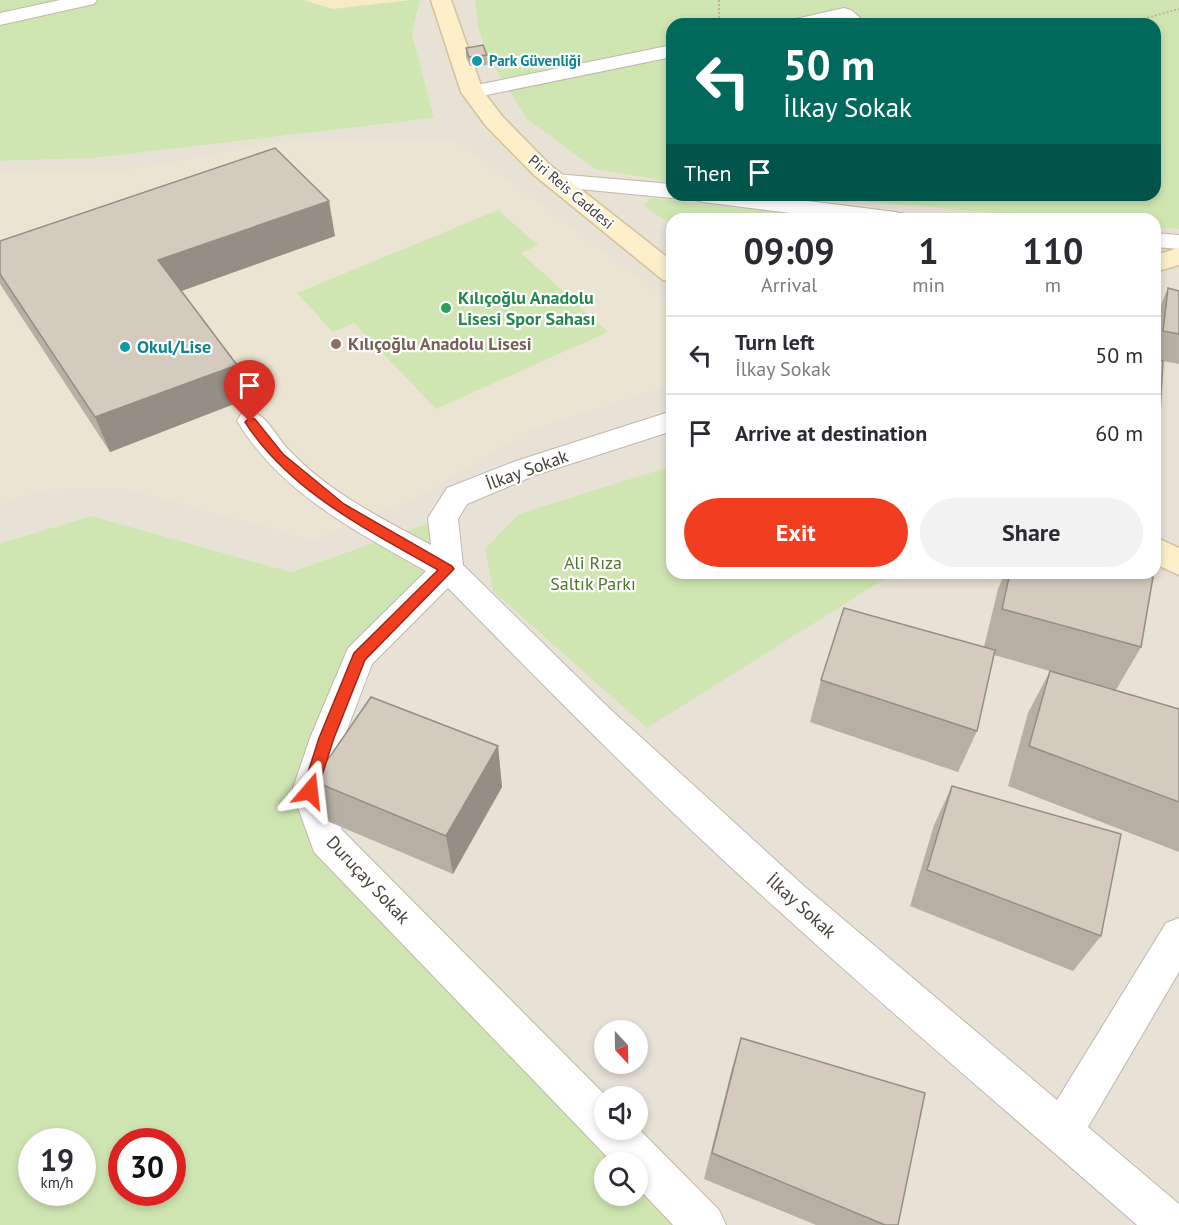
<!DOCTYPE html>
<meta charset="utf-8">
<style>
:root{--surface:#fff;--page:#f2f2f3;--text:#2b2b33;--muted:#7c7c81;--line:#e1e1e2;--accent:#f13e21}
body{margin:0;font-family:"PT Sans",sans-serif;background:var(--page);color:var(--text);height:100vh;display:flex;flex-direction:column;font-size:22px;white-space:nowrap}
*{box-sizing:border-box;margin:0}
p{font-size:20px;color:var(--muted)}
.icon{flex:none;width:33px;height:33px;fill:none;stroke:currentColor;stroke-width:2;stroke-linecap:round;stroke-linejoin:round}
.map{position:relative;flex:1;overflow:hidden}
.panel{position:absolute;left:666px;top:213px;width:495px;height:366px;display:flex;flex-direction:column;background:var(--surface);border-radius:18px;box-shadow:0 3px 9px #0003}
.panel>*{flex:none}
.hud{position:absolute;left:666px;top:18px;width:495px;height:183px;border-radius:18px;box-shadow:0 3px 9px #0003;background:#00695c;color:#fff;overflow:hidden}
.needle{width:39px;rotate:158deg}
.fabs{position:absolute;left:594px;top:1020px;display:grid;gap:12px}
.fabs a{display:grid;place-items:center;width:54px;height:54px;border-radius:50%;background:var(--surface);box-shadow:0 3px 9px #0003;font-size:30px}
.speed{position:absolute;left:18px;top:1128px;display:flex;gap:12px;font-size:30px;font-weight:700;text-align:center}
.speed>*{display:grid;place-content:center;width:78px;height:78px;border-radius:50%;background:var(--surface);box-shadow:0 3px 9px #0003;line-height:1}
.speed small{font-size:15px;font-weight:400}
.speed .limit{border:9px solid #d22;background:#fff;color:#111}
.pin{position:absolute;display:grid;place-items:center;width:51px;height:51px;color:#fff;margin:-62px -26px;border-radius:50% 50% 50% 0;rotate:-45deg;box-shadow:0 0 6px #0007}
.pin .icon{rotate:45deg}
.me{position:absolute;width:66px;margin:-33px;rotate:17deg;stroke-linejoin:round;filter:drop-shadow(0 0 4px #0008)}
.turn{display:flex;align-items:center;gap:21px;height:126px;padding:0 18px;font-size:27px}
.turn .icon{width:78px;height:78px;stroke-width:2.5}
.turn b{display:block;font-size:42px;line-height:51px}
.then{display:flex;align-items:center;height:57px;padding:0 18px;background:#0003;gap:12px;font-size:22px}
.eta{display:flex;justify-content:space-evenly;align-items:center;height:102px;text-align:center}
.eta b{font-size:36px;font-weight:700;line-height:42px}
.action{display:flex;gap:12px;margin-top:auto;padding:12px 18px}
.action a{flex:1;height:69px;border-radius:36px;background:var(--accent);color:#fff;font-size:24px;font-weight:700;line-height:69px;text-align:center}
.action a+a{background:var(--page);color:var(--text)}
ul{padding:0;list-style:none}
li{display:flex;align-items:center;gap:18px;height:78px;padding:0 18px;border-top:2px solid var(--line)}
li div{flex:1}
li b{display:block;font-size:22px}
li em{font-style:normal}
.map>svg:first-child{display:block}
</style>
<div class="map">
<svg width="1179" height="1225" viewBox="0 0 1179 1225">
<rect width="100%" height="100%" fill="#f3f0e8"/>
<path fill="#e7e1d6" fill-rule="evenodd" d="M 420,0 L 1179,0 L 1179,1225 L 681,1225 L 638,1178 L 638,1162 L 624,1162 L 327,840 L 310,791 L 443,518 L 291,572 L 92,516 L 0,543 L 0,161 L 95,158 L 434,118 L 412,33 ZM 672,24 L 1155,24 L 1155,195 L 672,195 ZM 672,219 L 1155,219 L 1155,573 L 672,573 ZM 604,1030 L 638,1030 L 638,1064 L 604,1064 ZM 604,1096 L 638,1096 L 638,1130 L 604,1130 Z"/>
<path fill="#ece4d2" d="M 296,140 L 457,141 L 672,303 L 672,384 L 531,430 L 420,496 L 313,540 L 122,488 L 39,490 L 0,505 L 0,170 L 126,170 Z"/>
<path fill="#cfe6b2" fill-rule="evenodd" d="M 0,0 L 420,0 L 412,33 L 434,118 L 95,158 L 0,161 Z
M 475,0 L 1179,0 L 1179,229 L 1155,227 L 1155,219 L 1067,219 L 790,195 L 1155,195 L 1155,24 L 672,24 L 672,182 L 595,169 L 527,119 L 487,55 L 478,26 Z
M 650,198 L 833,219 L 672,219 L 672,225 L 644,206 Z
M 498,210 L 538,245 L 521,253 L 608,332 L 436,409 L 354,323 L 333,332 L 297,293 Z
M 672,466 L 672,573 L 894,573 L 647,728 L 493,591 L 485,549 L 519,514 Z
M 92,516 L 291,572 L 443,518 L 448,569 L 359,657 L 327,840 L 624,1162 L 604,1162 L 604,1196 L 638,1196 L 638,1178 L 681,1225 L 0,1225 L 0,543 ZM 32,1142 L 82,1142 L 82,1192 L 32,1192 ZM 122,1142 L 172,1142 L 172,1192 L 122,1192 Z"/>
<path fill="#f6ebc5" d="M 303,0 L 411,0 L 333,9 Z"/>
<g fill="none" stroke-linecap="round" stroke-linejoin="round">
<g stroke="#beb7ab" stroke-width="2">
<path id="street" d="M 60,0 L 97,0 L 94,4 L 0,25 L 0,13 Z
M 844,8 L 851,10 L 867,24 L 845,24 L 840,21 L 825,24 L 788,24 L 791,20 Z
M 672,45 L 672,57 L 472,98 L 465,96 L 461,92 L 465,88 L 472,86 Z
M 556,174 L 672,184 L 672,195 L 681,195 L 672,198 L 548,186 L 545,181 L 548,176 Z
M 691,195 L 759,195 L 896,212 L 904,214 L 908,219 L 839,219 L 703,202 L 695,200 Z
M 1155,233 L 1179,235 L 1179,249 L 1155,247 Z
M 251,411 C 269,417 276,437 289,450 C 328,492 381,518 431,545 L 428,518 L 447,488 L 516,461 L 672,411 L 672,431 L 536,475 L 467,504 L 458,519 L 463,565 L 610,709 L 804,886 L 1057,1100 L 1166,923 L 1179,918 L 1179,972 L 1088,1127 L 1179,1204 L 1179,1225 L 1137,1225 C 1018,1121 897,1018 779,911 C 664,808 556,698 448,588 L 372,664 L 344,738 L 328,791 L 342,830 L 606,1096 L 604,1130 L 638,1128 L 719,1210 L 726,1225 L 673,1225 L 638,1188 L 638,1162 L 612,1162 L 314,852 L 292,791 L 310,738 L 348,648 L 426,571 C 355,531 281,493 237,421 L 241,414 Z"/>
</g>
<g stroke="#d1c299" stroke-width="3">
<path id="secondary" d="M 431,0 L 451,0 L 483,91 L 502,116 L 550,165 L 672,261 L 672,282 L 663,280 L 534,175 L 486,126 L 461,92 Z
M 1179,248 L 1179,265 L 1155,272 L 1155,255 Z
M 1155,537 L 1179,548 L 1179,575 L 1155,564 Z"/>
</g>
<path stroke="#c0b39d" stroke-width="2" stroke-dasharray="2 2" stroke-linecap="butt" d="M 719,0 L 719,17 L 725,24
M 1124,24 L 1179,9"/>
<use href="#street" fill="#fff" fill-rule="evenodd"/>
<use href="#secondary" fill="#fcefc9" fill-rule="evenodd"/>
</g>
<path fill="#b6afa3" d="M 466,48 L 487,55 L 488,65 L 470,66 L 466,57 Z
M 335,236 L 181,291 L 237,365 L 247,399 L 110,452 L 0,284 L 0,241 Z
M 1168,288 L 1179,291 L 1179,364 L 1163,361 L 1160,412 L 1155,421 L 1155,323 L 1156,316 Z
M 1005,573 L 1138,573 L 1141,647 L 1116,690 L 1179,709 L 1179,852 L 1008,786 L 1028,713 L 1050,671 L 994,655 L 977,731 L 958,772 L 810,722 L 821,680 L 984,647 L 998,589 Z
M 498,746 L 502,787 L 453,874 L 327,821 L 313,781 Z
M 952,786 L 1101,936 L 1073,971 L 910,906 L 934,825 Z
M 741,1038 L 898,1225 L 816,1225 L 704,1179 L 732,1068 Z"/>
<path fill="#948e85" d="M 329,201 L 335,236 L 170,295 L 158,260 Z
M 237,365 L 247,399 L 110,452 L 95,417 Z
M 498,746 L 502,787 L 453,874 L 446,836 Z"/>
<path fill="#d4cbbe" stroke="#948e85" stroke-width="1.5" d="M 483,45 L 487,55 L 469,57 L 466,48 Z
M 275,148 L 329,201 L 158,260 L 237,365 L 95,417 L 0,274 L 0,241 Z
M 1168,288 L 1179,291 L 1179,334 L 1163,331 Z
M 1155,359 L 1163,361 L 1160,412 L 1155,411 Z
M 1010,573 L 1138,573 L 1153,577 L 1141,647 L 1002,609 Z
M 844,608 L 995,650 L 977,731 L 821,680 Z
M 1050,671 L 1179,709 L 1179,802 L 1029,746 Z
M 371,697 L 498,746 L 446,836 L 313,781 Z
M 952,786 L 1121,834 L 1101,936 L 927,870 Z
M 741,1038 L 925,1093 L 898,1225 L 885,1225 L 712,1153 Z"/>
<path fill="#f13e21" stroke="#9d2815" stroke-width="1.5" d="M 250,417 L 255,419 L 283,454 L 344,504 L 452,566 L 454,569 L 365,660 L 334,738 L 317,791 L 310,798 L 302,791 L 319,738 L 354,653 L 438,570 C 368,530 290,492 245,422 Z"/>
<g fill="#0f9aa8" stroke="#fff" stroke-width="2">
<circle cx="477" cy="61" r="6"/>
<circle cx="125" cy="347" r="6"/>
</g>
<circle fill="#2e9e5b" stroke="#fff" stroke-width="2" cx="446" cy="308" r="6"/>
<circle fill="#8d6e63" stroke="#fff" stroke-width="2" cx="336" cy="344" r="6"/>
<g text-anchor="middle" stroke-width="4.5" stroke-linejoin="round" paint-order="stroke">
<g font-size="15" font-weight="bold" fill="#0d838f" stroke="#fff" text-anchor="start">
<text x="489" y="66">Park Güvenliği</text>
</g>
<g font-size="15" fill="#464037" stroke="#fff">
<text transform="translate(571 192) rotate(40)" y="5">Piri Reis Caddesi</text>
</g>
<g font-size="18" font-weight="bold" fill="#27864d" stroke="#fff" text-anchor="start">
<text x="458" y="304">Kılıçoğlu Anadolu<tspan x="458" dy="21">Lisesi Spor Sahası</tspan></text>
</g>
<g font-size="18" font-weight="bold" fill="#785e54" stroke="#fff" text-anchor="start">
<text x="348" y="350">Kılıçoğlu Anadolu Lisesi</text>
</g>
<g font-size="18" font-weight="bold" fill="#0d838f" stroke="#fff" text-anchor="start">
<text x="137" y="353">Okul/Lise</text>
</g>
<g font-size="18" fill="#464037" stroke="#fff">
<text transform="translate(527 470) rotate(-20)" y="6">İlkay Sokak</text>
<text transform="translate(368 880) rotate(47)" y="6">Duruçay Sokak</text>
<text transform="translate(801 906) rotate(42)" y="6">İlkay Sokak</text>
</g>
<g font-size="18" fill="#49762c" stroke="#fff">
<text x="593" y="569">Ali Rıza<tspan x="593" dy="21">Saltık Parkı</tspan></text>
</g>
</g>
</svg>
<div class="fabs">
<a><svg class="needle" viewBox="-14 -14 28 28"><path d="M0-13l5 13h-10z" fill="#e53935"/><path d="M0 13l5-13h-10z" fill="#7c7c81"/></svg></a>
<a><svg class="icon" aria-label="sound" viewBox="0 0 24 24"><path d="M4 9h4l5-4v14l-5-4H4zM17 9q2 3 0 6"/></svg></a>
<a><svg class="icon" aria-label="search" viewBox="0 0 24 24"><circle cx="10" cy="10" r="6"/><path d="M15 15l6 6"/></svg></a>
</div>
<div class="speed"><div>19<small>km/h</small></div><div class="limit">30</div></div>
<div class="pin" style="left:250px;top:422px;background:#d93025"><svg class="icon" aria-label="arrive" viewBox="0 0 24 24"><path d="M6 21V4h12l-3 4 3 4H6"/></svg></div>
<svg class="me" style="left:310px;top:791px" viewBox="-20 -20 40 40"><path d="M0-17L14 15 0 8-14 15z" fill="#f13e21" stroke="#fff" stroke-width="4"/></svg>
<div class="hud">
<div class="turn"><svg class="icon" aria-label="left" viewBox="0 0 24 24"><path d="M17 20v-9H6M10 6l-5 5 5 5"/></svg><div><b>50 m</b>İlkay Sokak</div></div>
<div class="then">Then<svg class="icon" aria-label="arrive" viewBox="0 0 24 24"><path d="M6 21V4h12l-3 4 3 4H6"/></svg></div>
</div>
<section class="panel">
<div class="eta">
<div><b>09:09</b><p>Arrival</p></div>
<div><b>1</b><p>min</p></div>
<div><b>110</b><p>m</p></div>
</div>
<ul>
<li><svg class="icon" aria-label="left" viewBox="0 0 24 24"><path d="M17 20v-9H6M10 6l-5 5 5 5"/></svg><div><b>Turn left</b><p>İlkay Sokak</p></div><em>50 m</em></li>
<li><svg class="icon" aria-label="arrive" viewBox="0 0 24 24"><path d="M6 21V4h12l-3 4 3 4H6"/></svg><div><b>Arrive at destination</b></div><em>60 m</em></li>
</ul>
<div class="action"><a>Exit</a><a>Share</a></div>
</section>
</div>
